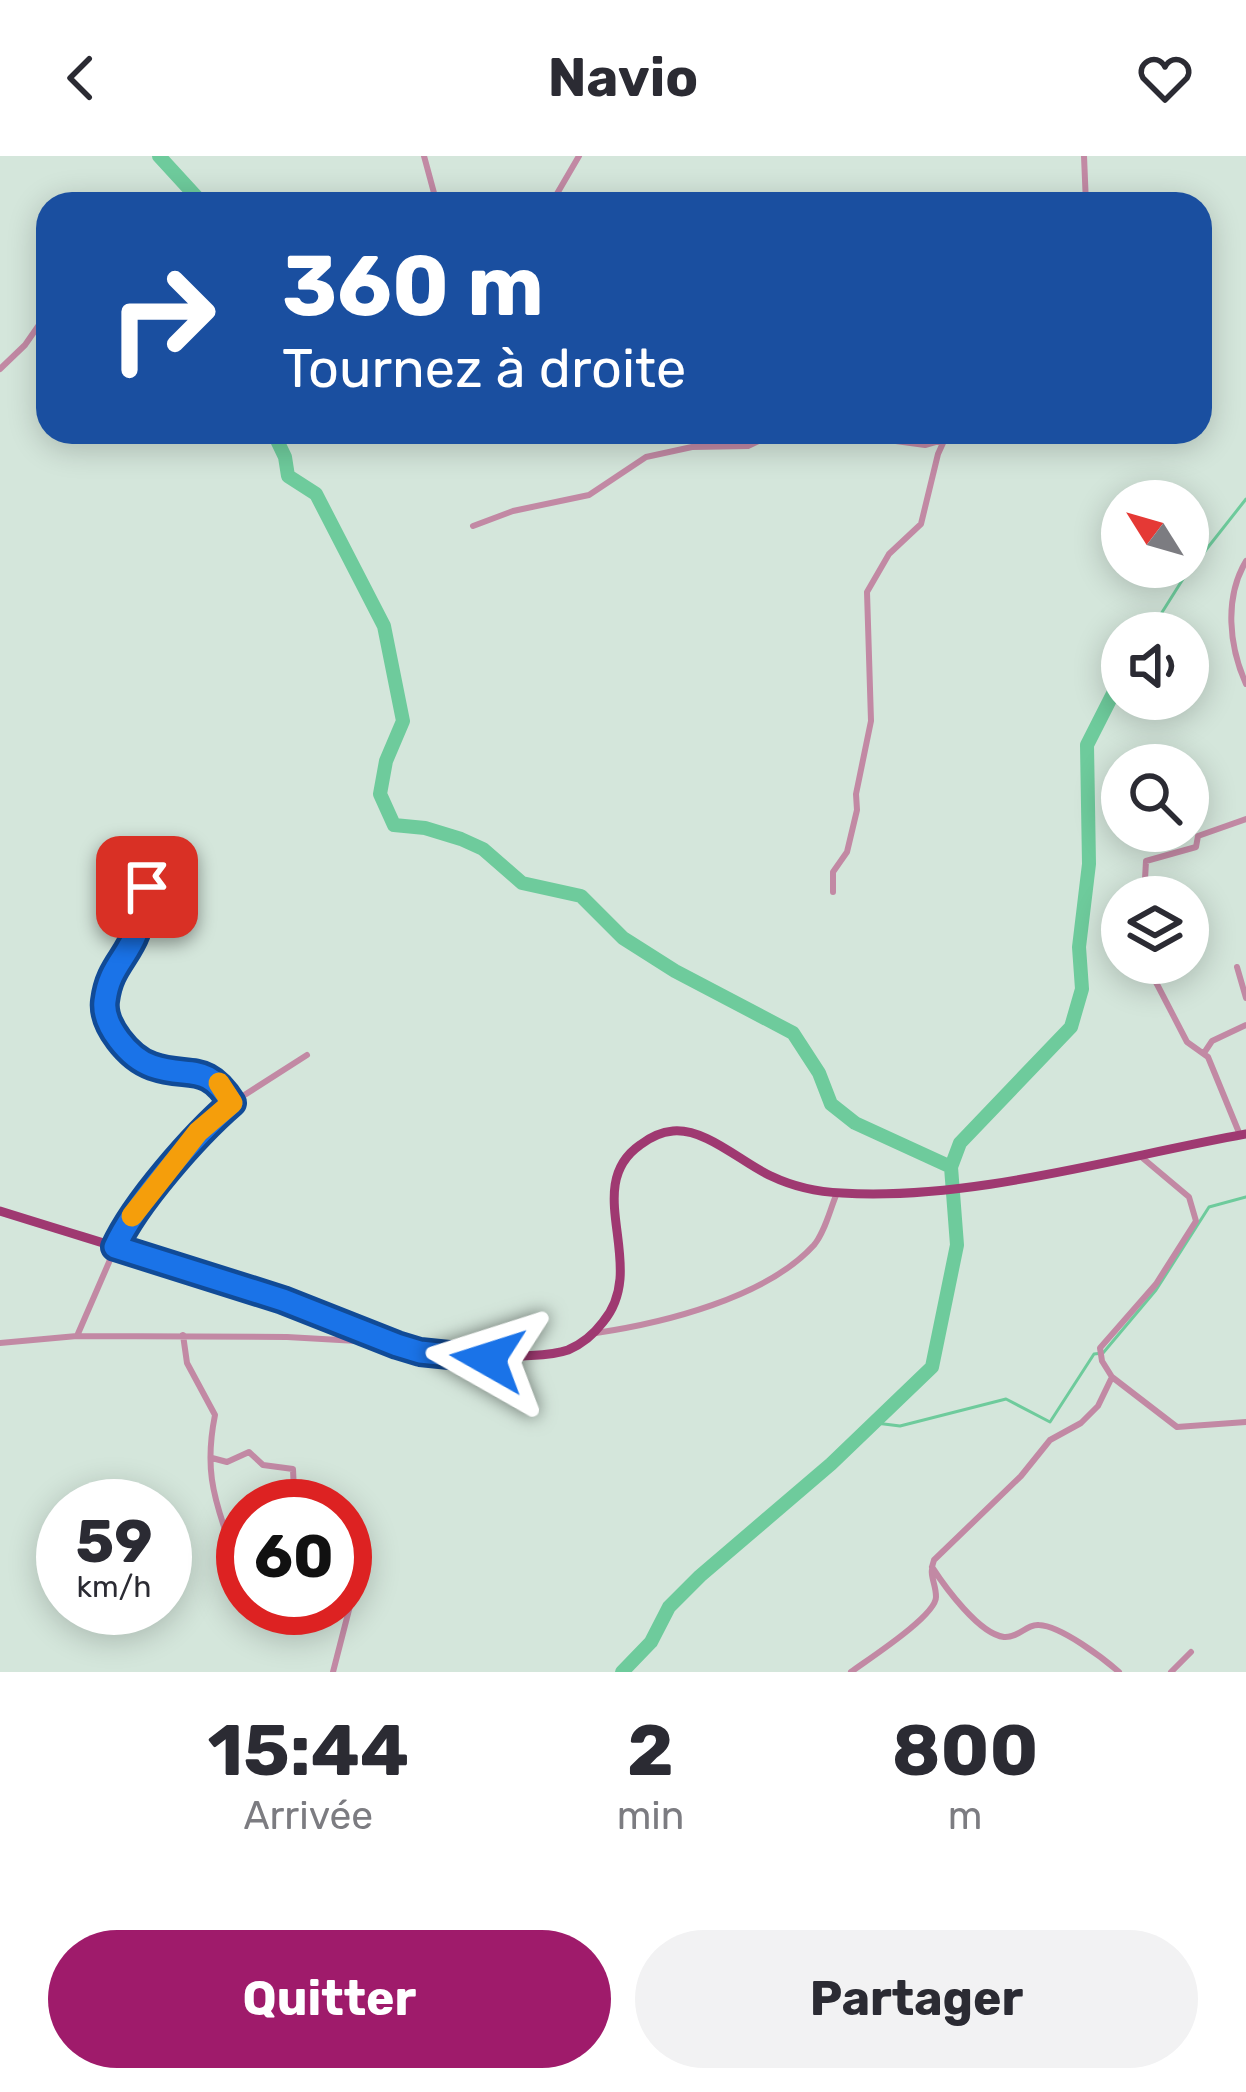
<!DOCTYPE html>
<html lang="fr">
<meta charset="utf-8">
<style>
:root{--surface:#fff;--page:#f2f2f3;--text:#2b2b33;--muted:#7c7c81;--accent:#9f1b6b}
body{margin:0;font-family:Rubik,sans-serif;background:var(--page);color:var(--text);height:100vh;display:flex;flex-direction:column;font-size:45px;white-space:nowrap}
*{box-sizing:border-box;margin:0}
p{font-size:39px;color:var(--muted)}
.icon{flex:none;width:66px;height:66px;fill:none;stroke:currentColor;stroke-width:2;stroke-linecap:round;stroke-linejoin:round}
.map{position:relative;height:1516px;overflow:hidden}
.side{display:flex;flex-direction:column;background:var(--surface);flex:1}
.side>*{flex:none}
.hud{position:absolute;left:36px;top:36px;width:1176px;height:252px;border-radius:36px;box-shadow:0 6px 30px #0003;background:#1a4fa0;color:#fff;overflow:hidden}
.needle{width:78px;rotate:307deg}
.buttons{position:absolute;left:1101px;top:324px;display:grid;gap:24px}
.buttons a{display:grid;place-items:center;width:108px;height:108px;border-radius:50%;background:var(--surface);box-shadow:0 6px 30px #0003;font-size:60px}
.speed{position:absolute;left:36px;top:1323px;display:flex;gap:24px;font-size:60px;font-weight:700;text-align:center}
.speed>*{display:grid;place-content:center;width:156px;height:156px;border-radius:50%;background:var(--surface);box-shadow:0 6px 30px #0003;line-height:1}
.speed small{font-size:30px;font-weight:400}
.speed .limit{border:18px solid #d22;background:#fff;color:#111}
.pin{position:absolute;display:grid;place-items:center;width:102px;height:102px;color:#fff;margin:-51px;border-radius:24px;box-shadow:0 6px 18px #0006}
.me{position:absolute;width:132px;margin:-66px;rotate:276deg;stroke-linejoin:round;filter:drop-shadow(0 0 9px #0008)}
.turn{display:flex;align-items:center;gap:42px;height:252px;padding:0 48px;font-size:54px}
.turn .icon{width:156px;height:156px;stroke-width:2.5}
.turn b{display:block;font-size:84px;line-height:102px}
.eta{display:flex;justify-content:space-evenly;align-items:center;height:204px;text-align:center}
.eta b{font-size:72px;font-weight:700;line-height:84px}
.primary-button{display:flex;gap:24px;margin-top:auto;padding:24px 48px}
.primary-button a{flex:1;height:138px;border-radius:72px;background:var(--accent);color:#fff;font-size:48px;font-weight:700;line-height:138px;text-align:center}
.primary-button a+a{background:var(--page);color:var(--text)}
header{display:flex;justify-content:space-between;align-items:center;height:156px;padding:0 48px;background:var(--surface);font-size:54px;font-weight:700}
.map>svg:first-child{display:block}
</style>
<header><svg class="icon" aria-label="back" viewBox="0 0 24 24"><path d="M15 5l-7 7 7 7"/></svg>Navio<svg class="icon" aria-label="heart" viewBox="0 0 24 24"><path d="M12 20l-8-8c-3-5 5-10 8-4 3-6 11-1 8 4z"/></svg></header>
<div class="map">
<svg width="1246" height="1516" viewBox="0 0 1246 1516">
<rect width="100%" height="100%" fill="#d4e6db"/>
<g fill="none" stroke-linecap="round" stroke-linejoin="round">
<path stroke="#6ecb9c" stroke-width="3" d="M 1149,477 L 1183,423 L 1246,343
M 876,1267 L 900,1270 L 1006,1243 L 1050,1266 L 1094,1198 L 1103,1197 L 1156,1134 L 1209,1051 L 1246,1041"/>
<path stroke="#6ecb9c" stroke-width="14" d="M 159,0 L 203,48
M 273,276 L 285,301 L 288,320 L 316,338 L 384,470 L 403,565 L 386,605 L 380,638 L 394,669 L 425,672 L 461,683 L 483,693 L 522,727 L 581,740 L 623,782 L 675,815 L 793,877 L 819,917 L 831,948 L 855,967 L 951,1011
M 622,1516 L 651,1486 L 669,1451 L 700,1420 L 831,1308 L 932,1211 L 957,1089 L 951,1011 L 960,987 L 1071,871 L 1082,833 L 1079,791 L 1089,708 L 1087,589 L 1122,520"/>
<path stroke="#c289a4" stroke-width="6" d="M 424,0 L 437,48
M 1084,0 L 1086,48
M 551,48 L 579,0
M 0,213 L 25,189 L 48,156
M 830,276 L 925,289 L 970,276
M 473,370 L 513,355 L 589,339 L 646,301 L 692,291 L 748,290 L 763,283 L 807,276
M 1246,405 C 1224,442 1229,490 1246,528
M 148,712 C 147,733 144,757 136,777 C 132,788 120,797 115,808 C 98,845 106,874 135,900 C 167,928 202,898 232,947
M 833,736 L 833,716 L 847,696 L 857,654 L 856,638 L 871,565 L 867,436 L 889,398 L 921,368 L 938,298 L 948,276
M 1144,741 L 1146,705 L 1196,691 L 1198,680 L 1246,663
M 1146,807 L 1187,886 L 1208,901 L 1240,979
M 1237,811 L 1246,842
M 1204,897 L 1212,885 L 1246,869
M 1139,999 L 1189,1041 L 1196,1065 L 1156,1128 L 1100,1192 L 1102,1205 L 1112,1221 L 1177,1271 L 1246,1266
M 596,1177 C 663,1167 766,1142 814,1089 C 825,1076 830,1053 837,1037
M 183,1179 L 187,1207 L 215,1259 C 205,1309 212,1338 229,1385
M 77,1180 L 126,1067 L 173,1013 L 198,976 L 232,947 L 307,899
M 0,1187 L 77,1180 L 287,1181 L 357,1185 L 377,1182
M 212,1302 L 227,1306 L 249,1296 L 263,1309 L 293,1313 L 294,1336 L 302,1350
M 932,1411 C 945,1431 979,1478 1004,1481 C 1019,1482 1026,1468 1039,1469 C 1061,1470 1103,1502 1119,1516
M 333,1516 L 351,1446 L 345,1439
M 851,1516 C 867,1504 936,1460 936,1441 C 936,1426 928,1420 934,1404 L 1021,1320 L 1050,1284 L 1081,1267 L 1098,1250 L 1112,1221
M 1171,1516 L 1191,1496"/>
<path stroke="#9f3971" stroke-width="9" d="M 0,1055 C 93,1084 186,1112 278,1142 C 368,1171 422,1209 523,1200 C 538,1199 554,1199 568,1194 C 582,1188 594,1178 603,1166 C 650,1110 580,1031 640,989 C 649,982 661,976 673,975 C 706,972 742,1007 771,1020 C 792,1030 818,1036 842,1037 C 970,1045 1118,1001 1246,978"/>
</g>
<g fill="none" stroke-linecap="round" stroke-linejoin="round">
<g stroke="#114b97" stroke-width="30">
<path id="route" d="M 147,731 C 144,746 142,764 136,777 C 126,803 109,812 105,845 C 102,869 129,902 152,910 C 189,923 206,905 232,947 C 195,979 135,1047 115,1091 L 283,1144 L 397,1189 L 420,1196 L 488,1203"/>
</g>
<use href="#route" stroke="#1a73e8" stroke-width="21"/>
<path stroke="#f59e0b" stroke-width="21" d="M 132,1060 L 198,976 L 232,947 L 219,927"/>
</g>
</svg>
<div class="buttons">
<a><svg class="needle" viewBox="-14 -14 28 28"><path d="M0-13l5 13h-10z" fill="#e53935"/><path d="M0 13l5-13h-10z" fill="#7c7c81"/></svg></a>
<a><svg class="icon" aria-label="sound" viewBox="0 0 24 24"><path d="M4 9h4l5-4v14l-5-4H4zM17 9q2 3 0 6"/></svg></a>
<a><svg class="icon" aria-label="search" viewBox="0 0 24 24"><circle cx="10" cy="10" r="6"/><path d="M15 15l6 6"/></svg></a>
<a><svg class="icon" aria-label="layers" viewBox="0 0 24 24"><path d="M12 4l9 5-9 5-9-5zM3 14l9 5 9-5"/></svg></a>
</div>
<div class="speed"><div>59<small>km/h</small></div><div class="limit">60</div></div>
<div class="pin" style="left:147px;top:731px;background:#d93025"><svg class="icon" aria-label="arrive" viewBox="0 0 24 24"><path d="M6 21V4h12l-3 4 3 4H6"/></svg></div>
<svg class="me" style="left:488px;top:1203px" viewBox="-20 -20 40 40"><path d="M0-17L14 15 0 8-14 15z" fill="#1a73e8" stroke="#fff" stroke-width="4"/></svg>
<div class="hud">
<div class="turn"><svg class="icon" aria-label="right" viewBox="0 0 24 24"><path d="M7 20v-9h11M14 6l5 5-5 5"/></svg><div><b>360 m</b>Tournez à droite</div></div>
</div>
</div>
<section class="side">
<div class="eta">
<div><b>15:44</b><p>Arrivée</p></div>
<div><b>2</b><p>min</p></div>
<div><b>800</b><p>m</p></div>
</div>
<div class="primary-button"><a>Quitter</a><a>Partager</a></div>
</section>
